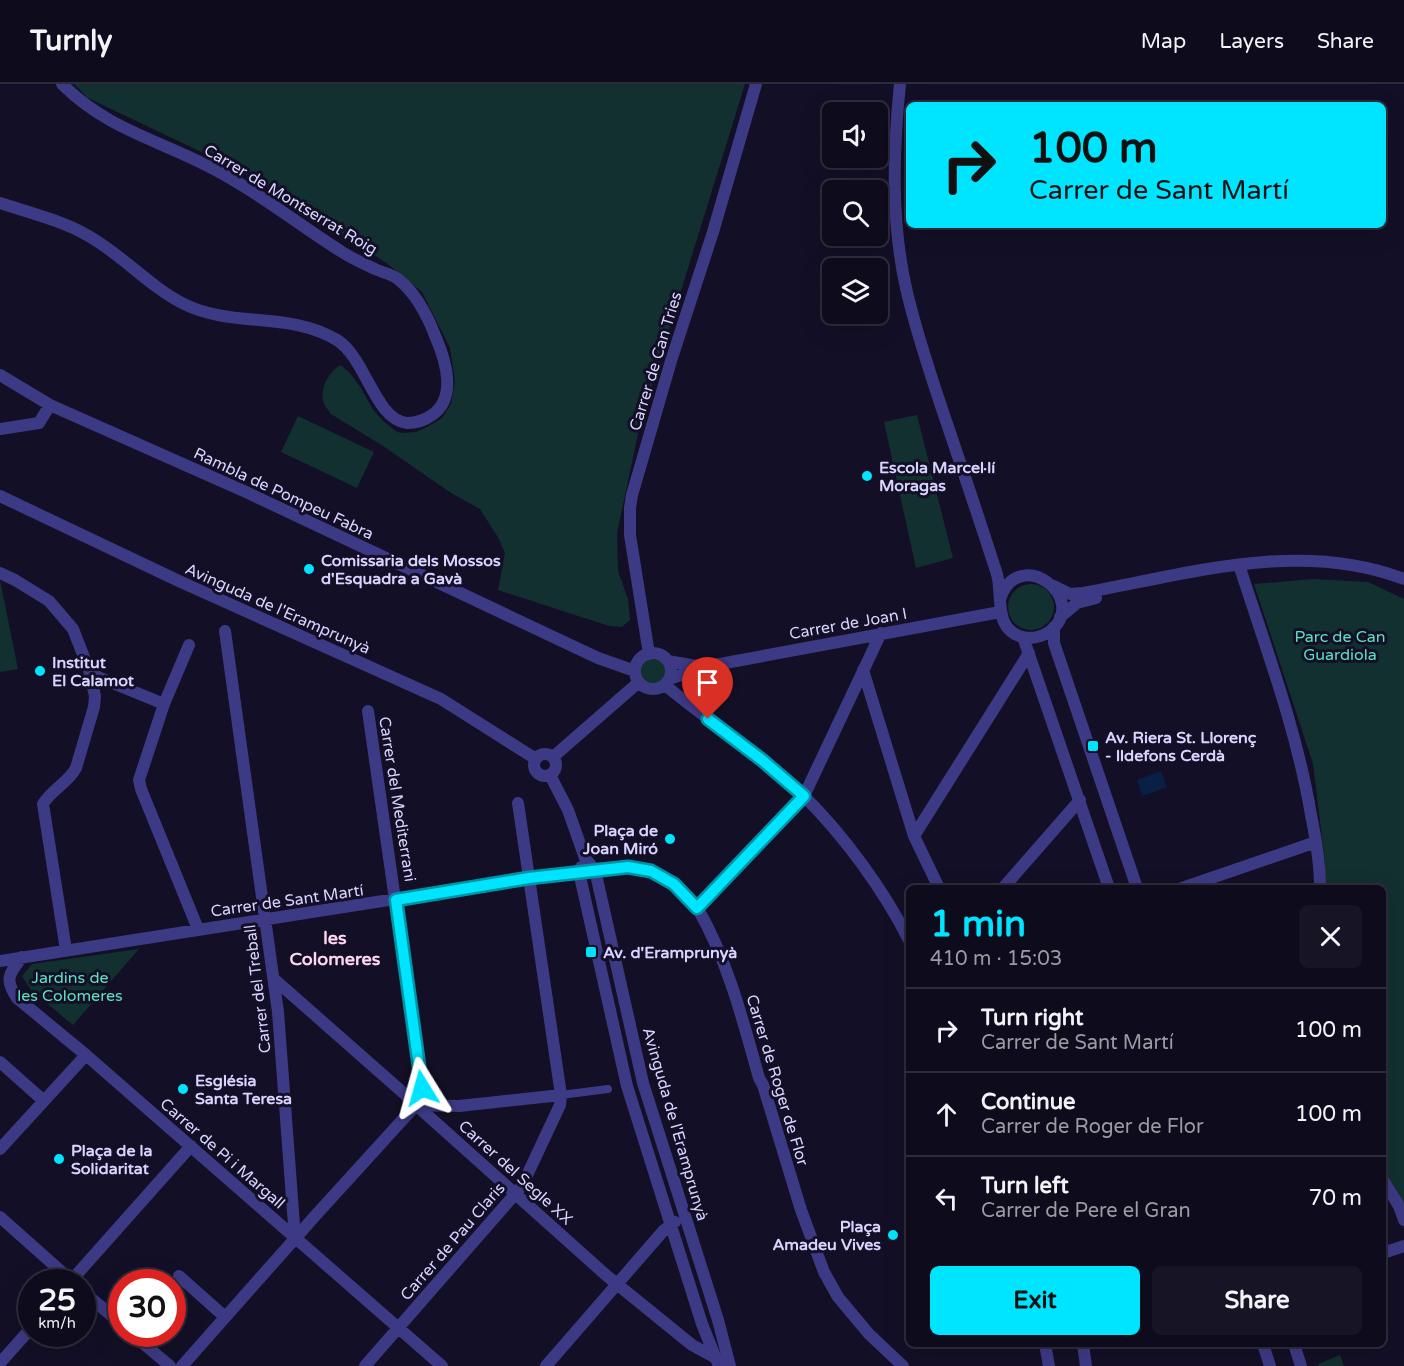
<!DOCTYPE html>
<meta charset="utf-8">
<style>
:root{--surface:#0e0b1c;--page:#171425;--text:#f1f3f6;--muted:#9b9ba3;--line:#2e2b3b;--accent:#00e5ff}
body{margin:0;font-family:"Varela Round",sans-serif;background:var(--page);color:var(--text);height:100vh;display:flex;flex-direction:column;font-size:22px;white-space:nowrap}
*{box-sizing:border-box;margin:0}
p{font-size:20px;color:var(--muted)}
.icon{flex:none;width:33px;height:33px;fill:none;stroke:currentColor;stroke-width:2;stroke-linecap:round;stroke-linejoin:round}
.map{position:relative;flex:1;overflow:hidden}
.panel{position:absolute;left:906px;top:801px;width:480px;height:462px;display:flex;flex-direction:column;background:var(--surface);border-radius:9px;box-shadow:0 6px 24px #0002,0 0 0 2px var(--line)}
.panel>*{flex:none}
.hud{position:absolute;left:906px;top:18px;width:480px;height:126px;border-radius:9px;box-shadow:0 6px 24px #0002,0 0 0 2px var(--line);background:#00e5ff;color:#111;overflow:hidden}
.buttons{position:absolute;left:822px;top:18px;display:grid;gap:12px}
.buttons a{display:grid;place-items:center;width:66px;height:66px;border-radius:9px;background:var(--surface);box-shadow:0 6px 24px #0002,0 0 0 2px var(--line);font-size:30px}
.speed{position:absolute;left:18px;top:1185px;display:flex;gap:12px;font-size:30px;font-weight:700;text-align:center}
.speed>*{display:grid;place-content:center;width:78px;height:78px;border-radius:50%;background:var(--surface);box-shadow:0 6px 24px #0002,0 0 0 2px var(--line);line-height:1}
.speed small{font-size:15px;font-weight:400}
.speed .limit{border:9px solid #d22;background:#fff;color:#111}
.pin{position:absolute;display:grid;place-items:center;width:51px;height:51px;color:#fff;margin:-62px -26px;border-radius:50% 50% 50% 0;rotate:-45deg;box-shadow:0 0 6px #0007}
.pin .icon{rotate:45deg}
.me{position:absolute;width:66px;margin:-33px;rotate:352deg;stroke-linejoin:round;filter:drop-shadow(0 0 4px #0008)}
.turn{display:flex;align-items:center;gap:21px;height:126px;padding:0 24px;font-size:27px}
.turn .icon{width:78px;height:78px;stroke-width:2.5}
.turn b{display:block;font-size:42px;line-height:51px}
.round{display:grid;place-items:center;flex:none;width:63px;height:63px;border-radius:9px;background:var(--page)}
.headline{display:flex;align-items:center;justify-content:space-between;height:102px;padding:0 24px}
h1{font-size:36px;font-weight:700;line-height:45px;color:var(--accent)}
.cta{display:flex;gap:12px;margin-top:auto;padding:12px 24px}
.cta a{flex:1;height:69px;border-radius:9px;background:var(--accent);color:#111;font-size:24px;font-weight:700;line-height:69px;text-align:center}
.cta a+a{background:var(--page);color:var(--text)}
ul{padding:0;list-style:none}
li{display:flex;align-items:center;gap:18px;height:84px;padding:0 24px;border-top:2px solid var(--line)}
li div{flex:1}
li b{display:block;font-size:22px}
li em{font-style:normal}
header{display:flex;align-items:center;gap:36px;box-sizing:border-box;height:84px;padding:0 30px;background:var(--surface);border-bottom:2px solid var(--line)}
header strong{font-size:28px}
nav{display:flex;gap:33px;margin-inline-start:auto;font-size:21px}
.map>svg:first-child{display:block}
</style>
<header>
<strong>Turnly</strong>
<nav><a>Map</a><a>Layers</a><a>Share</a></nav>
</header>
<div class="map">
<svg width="1404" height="1282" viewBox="0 0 1404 1282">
<rect width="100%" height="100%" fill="#130f26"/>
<path fill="#12302f" d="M 74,0 L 745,0 L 641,336 L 617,449 L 618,487 L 628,515 L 630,536 L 622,543 L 609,542 L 498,506 L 505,469 L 499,455 L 480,425 L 451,409 L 383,362 L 331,330 C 328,326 324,321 323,316 C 320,304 330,286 341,281 L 350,289 L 361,304 L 372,324 L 383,337 L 397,348 L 403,349 L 416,348 L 427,343 L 442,334 L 451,320 L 455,297 L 450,264 L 422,208 L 385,178 L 237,85 L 88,14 Z
M 917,331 L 953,474 L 916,484 L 884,338 Z
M 298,332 L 374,368 L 357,404 L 281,368 Z
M 1313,495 L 1368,498 L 1404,515 L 1404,1121 L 1383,1083 L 1383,804 L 1323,804 L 1325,778 L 1313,680 L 1254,500 Z
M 0,496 L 18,585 L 0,588 Z
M1008 523a23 23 0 1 1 46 0a23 23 0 1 1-46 0Z
M641 587a13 13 0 1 1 26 0a13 13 0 1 1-26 0Z
M 139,865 L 73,941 L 31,906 L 22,892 L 32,880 Z
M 1340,1271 L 1344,1282 L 1319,1282 L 1318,1280 Z"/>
<path fill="#0a1f44" d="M 1161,687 L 1167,703 L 1142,712 L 1137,696 Z"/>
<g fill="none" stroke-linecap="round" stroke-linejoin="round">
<path stroke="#3d3a85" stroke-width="8" d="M 561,1011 L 608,1005"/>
<path stroke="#3d3a85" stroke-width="12" d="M 900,0 C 893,68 891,137 906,204 C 915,244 928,283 941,322 C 959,375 977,428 994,481 C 997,489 999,496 999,504 C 1001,523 998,546 1022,553 C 1031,555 1041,553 1049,548 C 1092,516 1019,459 1000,515
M 0,119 C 27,128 60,136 85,150 C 121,169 148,202 184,220 C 232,244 289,227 337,256 C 366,274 375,336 407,339 C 415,339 425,336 432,331 C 457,314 446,277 436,254 C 428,233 417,210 399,196 C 393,190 383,189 375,185 C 364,180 353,175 342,168 C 296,139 253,104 204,80 C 152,54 105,43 62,0
M 0,291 L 50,321 L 246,408 L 598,574 L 635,587
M 0,345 L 39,339 L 50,321
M 0,412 L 181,498 L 441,615 L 536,675
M 1241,487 C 1267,567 1297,647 1311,731 C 1316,755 1320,779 1320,804
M 0,489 L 15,496 L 49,517 L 73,545 L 89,586 L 95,612 L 94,623 L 76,684 C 68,699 52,705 43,720 L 66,866
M 1054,502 L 1070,510 L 1083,509 C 1188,490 1300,455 1404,495
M 1060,533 L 1077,519 L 1096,514
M 1054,543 L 1054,559 L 1137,804
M 225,547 L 278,928 L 295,1154
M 1023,553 L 1109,804
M 189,561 L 164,620 L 139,696 L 141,705 L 198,845
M635 587a18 18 0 1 1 36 0a18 18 0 1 1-36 0Z
M 649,570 L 630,451 L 630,424 L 632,411 L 671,277 L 713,148 L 756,0
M 668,577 L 702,583
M 89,586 L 98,593 L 164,620
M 863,586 L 914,752 L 939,804
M 669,595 L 709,582 L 1000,528
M 665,601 C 710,639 762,670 804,712 C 845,753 883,805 909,856
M534 681a11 11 0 1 1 22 0a11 11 0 1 1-22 0Z
M 553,673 L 639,598
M 550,691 L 568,726 L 585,774 L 595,786 L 643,999 L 718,1236 L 730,1282
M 914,752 L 1029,569
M 581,783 L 579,788 L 627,1002 L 702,1240 L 719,1282
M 1003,804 L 1080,716
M 1182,804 L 1316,758
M 697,824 L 804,712 L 881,549
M 22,873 C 9,890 4,895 17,914 L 86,971 L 442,1282
M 0,877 L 529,794 C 566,790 611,778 648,786 C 664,790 689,811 698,825 C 728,877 743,937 759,994 L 763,1001 L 801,1126 L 824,1188 L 838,1213 L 869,1250 L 903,1282
M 274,895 L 408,1013 L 416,1021 L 607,1192 L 692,1261 L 716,1274
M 0,978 L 44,1017
M 416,1021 L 459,1022 L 561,1011
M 0,1065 L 86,971
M 1383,1096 L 1399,1122 L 1404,1136
M 0,1133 L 73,1198
M 1383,1169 L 1404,1162
M 179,1192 L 225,1233
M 70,1198 L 191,1062
M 82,1207 L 122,1240
M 132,1250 L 170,1282
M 1045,1260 L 1049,1282
M 1083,1260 L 1086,1282
M 1263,1260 L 1270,1282
M 1294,1260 L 1301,1282
M 0,1279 L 32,1243
M 182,1282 L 315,1132 L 416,1021 L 422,1004 L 368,627
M 365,1282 L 522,1102 L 560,1021 L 561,1011 L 518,719
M 546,1282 L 664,1146 L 675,1138"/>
</g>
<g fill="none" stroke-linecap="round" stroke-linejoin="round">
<g stroke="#0095a6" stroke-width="15">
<path id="route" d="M 422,1004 L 396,816 L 529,794 L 628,783 L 651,787 L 674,800 L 697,824 L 804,712 L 762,676 L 708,635"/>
</g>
<use href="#route" stroke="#00e5ff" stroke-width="10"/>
</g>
<g fill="#00e5ff" stroke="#130f26" stroke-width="2">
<circle cx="867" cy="392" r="6"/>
<circle cx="309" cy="485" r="6"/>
<circle cx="40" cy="587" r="6"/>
<rect x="1087" y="656" width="12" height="12" rx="3"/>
<circle cx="670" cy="755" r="6"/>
<rect x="585" y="862" width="12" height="12" rx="3"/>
<circle cx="183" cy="1005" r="6"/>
<circle cx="59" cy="1075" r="6"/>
<circle cx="893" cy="1151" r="6"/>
</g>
<g text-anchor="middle" stroke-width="6" stroke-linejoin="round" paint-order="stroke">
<g font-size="16" fill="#d9d4ff" stroke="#130f26">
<text transform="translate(291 115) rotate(31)" y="6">Carrer de Montserrat Roig</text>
<text transform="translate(655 277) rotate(-73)" y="6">Carrer de Can Tries</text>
<text transform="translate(284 409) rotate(25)" y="6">Rambla de Pompeu Fabra</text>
<text transform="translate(278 524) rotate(24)" y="6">Avinguda de l'Eramprunyà</text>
<text transform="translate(848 539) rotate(-10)" y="6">Carrer de Joan I</text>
<text transform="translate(398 715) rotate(81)" y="6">Carrer del Mediterrani</text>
<text transform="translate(287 816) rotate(-8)" y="6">Carrer de Sant Martí</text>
<text transform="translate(257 905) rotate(-97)" y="6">Carrer del Treball</text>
<text transform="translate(778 996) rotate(73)" y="6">Carrer de Roger de Flor</text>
<text transform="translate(676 1040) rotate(74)" y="6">Avinguda de l'Eramprunyà</text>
<text transform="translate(223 1069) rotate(41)" y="6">Carrer de Pi i Margall</text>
<text transform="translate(516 1088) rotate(42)" y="6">Carrer del Segle XX</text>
<text transform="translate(452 1157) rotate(-49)" y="6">Carrer de Pau Claris</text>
</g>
<g font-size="16" font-weight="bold" fill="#d9d4ff" stroke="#130f26" text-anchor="start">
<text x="879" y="389">Escola Marcel·lí<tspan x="879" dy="18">Moragas</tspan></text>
<text x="321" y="482">Comissaria dels Mossos<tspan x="321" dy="18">d'Esquadra a Gavà</tspan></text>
<text x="52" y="584">Institut<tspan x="52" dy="18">El Calamot</tspan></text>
<text x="1105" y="659">Av. Riera St. Llorenç<tspan x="1105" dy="18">- Ildefons Cerdà</tspan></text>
<text x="658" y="752" text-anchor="end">Plaça de<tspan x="658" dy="18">Joan Miró</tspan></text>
<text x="603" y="874">Av. d'Eramprunyà</text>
<text x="195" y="1002">Església<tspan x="195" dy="18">Santa Teresa</tspan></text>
<text x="71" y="1072">Plaça de la<tspan x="71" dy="18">Solidaritat</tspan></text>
<text x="881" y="1148" text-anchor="end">Plaça<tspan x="881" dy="18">Amadeu Vives</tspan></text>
</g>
<g font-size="16" fill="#5fe0c0" stroke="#130f26">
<text x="1340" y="558">Parc de Can<tspan x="1340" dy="18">Guardiola</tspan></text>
<text x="70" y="899">Jardins de<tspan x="70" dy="18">les Colomeres</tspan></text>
</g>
<g font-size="18" font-weight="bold" fill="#ffd6f0" stroke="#130f26">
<text x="335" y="860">les<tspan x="335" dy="21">Colomeres</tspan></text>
</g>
</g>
</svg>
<div class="buttons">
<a><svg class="icon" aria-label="sound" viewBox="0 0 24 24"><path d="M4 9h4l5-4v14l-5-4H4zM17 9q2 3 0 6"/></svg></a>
<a><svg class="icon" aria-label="search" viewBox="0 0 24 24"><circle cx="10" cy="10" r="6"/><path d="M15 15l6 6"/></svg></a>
<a><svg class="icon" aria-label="layers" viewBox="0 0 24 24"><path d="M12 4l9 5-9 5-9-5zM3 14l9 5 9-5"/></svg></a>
</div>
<div class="speed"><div>25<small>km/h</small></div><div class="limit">30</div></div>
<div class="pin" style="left:708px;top:635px;background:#d93025"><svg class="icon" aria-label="arrive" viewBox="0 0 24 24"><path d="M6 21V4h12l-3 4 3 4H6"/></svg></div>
<svg class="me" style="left:422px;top:1004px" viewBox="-20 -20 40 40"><path d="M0-17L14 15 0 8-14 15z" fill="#00e5ff" stroke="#fff" stroke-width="4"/></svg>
<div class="hud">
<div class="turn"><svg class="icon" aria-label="right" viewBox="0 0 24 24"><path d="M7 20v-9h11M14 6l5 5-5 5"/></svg><div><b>100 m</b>Carrer de Sant Martí</div></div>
</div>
<section class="panel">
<div class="headline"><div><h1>1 min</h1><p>410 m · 15:03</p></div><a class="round"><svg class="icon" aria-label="close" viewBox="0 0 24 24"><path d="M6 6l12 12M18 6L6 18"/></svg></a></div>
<ul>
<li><svg class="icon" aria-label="right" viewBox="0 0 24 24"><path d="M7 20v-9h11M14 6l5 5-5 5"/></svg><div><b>Turn right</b><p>Carrer de Sant Martí</p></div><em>100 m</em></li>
<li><svg class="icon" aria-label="ahead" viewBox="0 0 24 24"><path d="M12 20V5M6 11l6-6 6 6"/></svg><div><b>Continue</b><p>Carrer de Roger de Flor</p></div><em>100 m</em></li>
<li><svg class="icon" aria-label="left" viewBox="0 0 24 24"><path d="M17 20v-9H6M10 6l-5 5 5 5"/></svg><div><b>Turn left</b><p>Carrer de Pere el Gran</p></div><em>70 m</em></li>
</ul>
<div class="cta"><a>Exit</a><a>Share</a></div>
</section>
</div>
